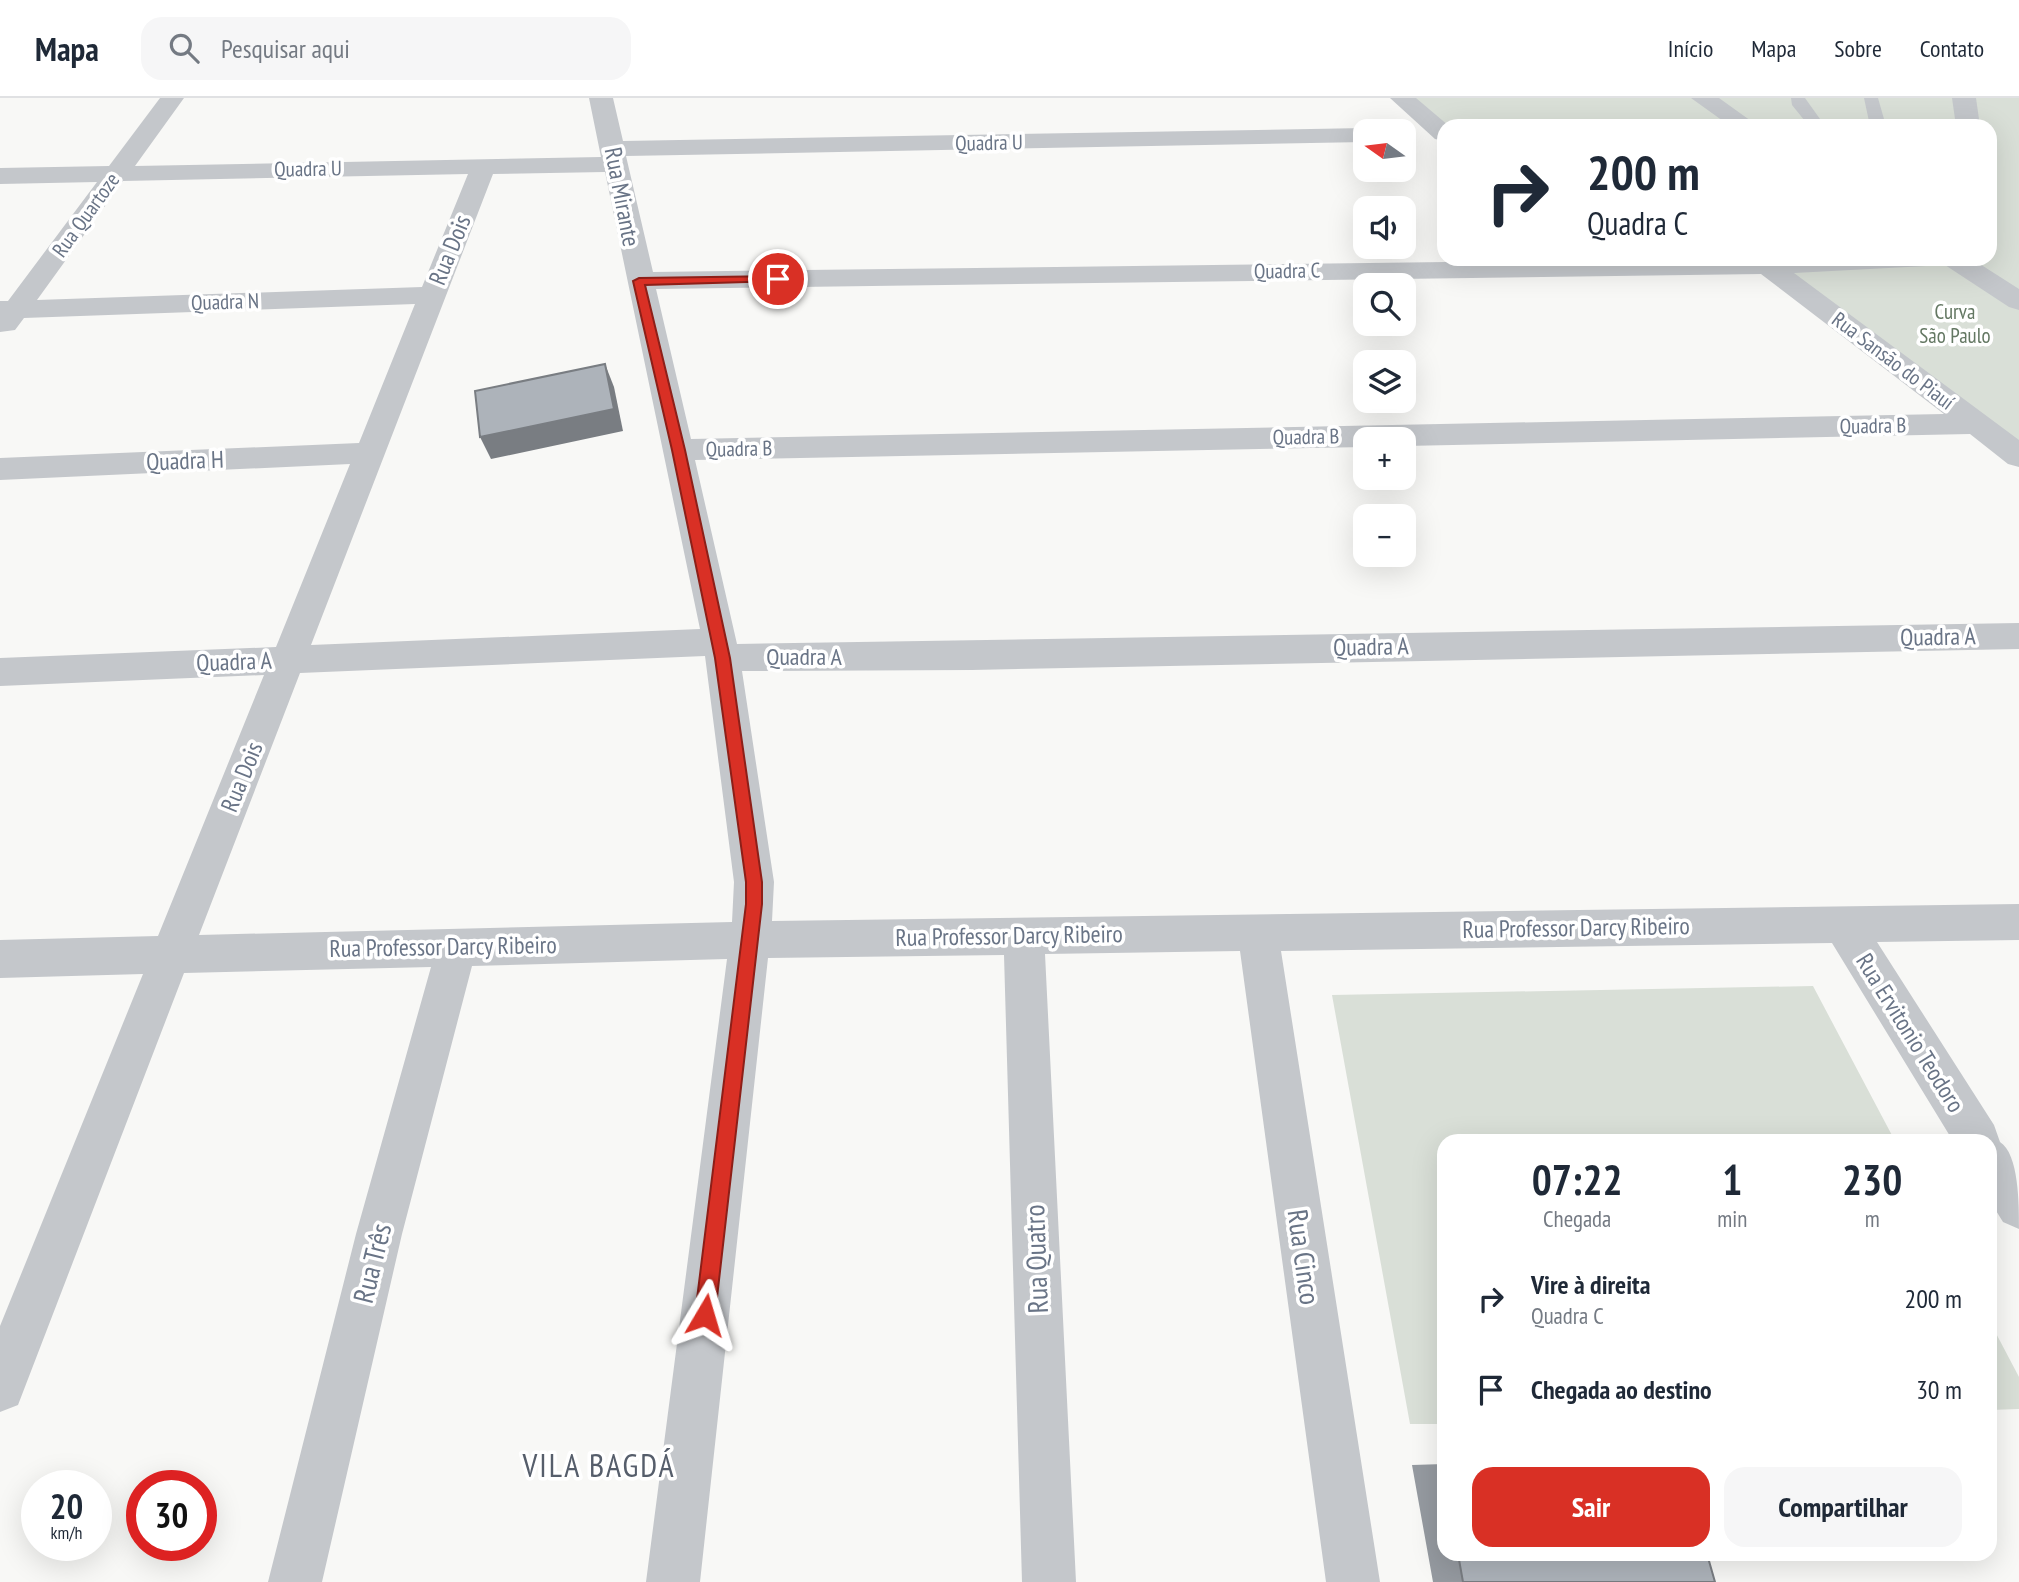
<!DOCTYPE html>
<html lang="pt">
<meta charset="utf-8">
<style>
:root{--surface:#fff;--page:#f6f6f7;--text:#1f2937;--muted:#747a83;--line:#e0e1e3;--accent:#d93025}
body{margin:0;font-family:"PT Sans Narrow",sans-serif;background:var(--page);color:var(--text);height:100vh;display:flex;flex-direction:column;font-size:26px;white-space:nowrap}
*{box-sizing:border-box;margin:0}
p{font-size:23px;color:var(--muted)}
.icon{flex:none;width:38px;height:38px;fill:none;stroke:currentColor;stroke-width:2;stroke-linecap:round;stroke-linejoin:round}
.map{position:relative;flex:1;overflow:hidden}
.sheet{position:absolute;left:1437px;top:1036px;width:560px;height:427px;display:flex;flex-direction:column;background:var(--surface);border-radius:21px;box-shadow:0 7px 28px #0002}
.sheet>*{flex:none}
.banner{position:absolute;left:1437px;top:21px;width:560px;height:147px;border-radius:21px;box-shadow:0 7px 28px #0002;background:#fff;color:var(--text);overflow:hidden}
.needle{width:46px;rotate:284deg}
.tools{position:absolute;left:1353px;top:21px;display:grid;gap:14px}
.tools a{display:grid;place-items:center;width:63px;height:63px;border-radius:14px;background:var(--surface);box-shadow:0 7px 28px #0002;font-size:35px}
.speed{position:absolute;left:21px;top:1372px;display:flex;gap:14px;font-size:35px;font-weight:700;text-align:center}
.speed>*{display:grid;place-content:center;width:91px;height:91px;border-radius:50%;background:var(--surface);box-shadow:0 7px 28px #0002;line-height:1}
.speed small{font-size:18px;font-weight:400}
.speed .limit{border:10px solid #d22;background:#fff;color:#111}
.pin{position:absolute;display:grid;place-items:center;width:60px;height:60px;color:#fff;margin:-30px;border:4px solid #fff;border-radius:50%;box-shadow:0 2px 7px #0007}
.me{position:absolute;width:77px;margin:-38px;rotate:7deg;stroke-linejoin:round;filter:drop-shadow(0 0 5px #0008)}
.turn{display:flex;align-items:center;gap:24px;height:147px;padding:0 35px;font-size:32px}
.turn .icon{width:91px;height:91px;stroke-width:2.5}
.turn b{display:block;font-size:49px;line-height:60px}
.eta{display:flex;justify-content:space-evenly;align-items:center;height:119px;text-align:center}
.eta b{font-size:42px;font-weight:600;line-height:49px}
.cta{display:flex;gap:14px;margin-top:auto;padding:14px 35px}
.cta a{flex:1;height:80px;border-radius:21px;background:var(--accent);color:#fff;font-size:28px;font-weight:600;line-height:80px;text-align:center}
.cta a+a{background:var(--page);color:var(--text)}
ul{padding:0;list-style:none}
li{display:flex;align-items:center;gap:21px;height:91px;padding:0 35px}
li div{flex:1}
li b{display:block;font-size:26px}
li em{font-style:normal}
header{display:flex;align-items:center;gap:42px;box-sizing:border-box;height:98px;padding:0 35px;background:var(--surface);border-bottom:2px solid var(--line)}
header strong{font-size:33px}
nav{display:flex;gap:38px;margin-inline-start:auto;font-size:24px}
.search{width:490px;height:63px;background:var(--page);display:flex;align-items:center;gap:18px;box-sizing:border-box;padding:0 24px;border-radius:21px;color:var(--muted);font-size:26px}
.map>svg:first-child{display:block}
</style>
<header>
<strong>Mapa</strong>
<div class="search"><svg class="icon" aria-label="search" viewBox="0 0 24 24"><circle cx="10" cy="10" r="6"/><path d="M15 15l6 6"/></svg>Pesquisar aqui</div>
<nav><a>Início</a><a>Mapa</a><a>Sobre</a><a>Contato</a></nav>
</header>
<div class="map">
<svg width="2019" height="1484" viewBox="0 0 2019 1484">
<rect width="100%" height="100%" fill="#f8f8f6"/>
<path fill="#d9dfd7" d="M 1404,0 L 2019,0 L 2019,354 L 1767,168 L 1605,169 L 1596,161 L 1990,161 L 1990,28 L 1444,28 Z
M 1813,888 L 1895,1043 L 1444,1043 L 1444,1326 L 1410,1326 L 1332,897 Z
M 1990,1224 L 2019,1279 L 2019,1311 L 1990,1312 Z"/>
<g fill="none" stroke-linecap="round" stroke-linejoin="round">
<path fill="#c4c7cb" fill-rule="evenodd" d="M 1791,0 L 1805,0 L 1825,28 L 1809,28 L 1792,7 Z
M 1864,0 L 1878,0 L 1886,28 L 1870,28 Z"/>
<path fill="#c4c7cb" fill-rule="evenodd" d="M 160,0 L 184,0 L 135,68 L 601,59 L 589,0 L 613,0 L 623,43 L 1365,30 L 1375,33 L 1365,33 L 1365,44 L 626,58 L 653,174 L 1679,161 L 1972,161 L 2019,191 L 2019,212 L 2009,209 L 1945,167 L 1794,175 L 2019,342 L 2019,369 L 2008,366 L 1970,336 L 1404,348 L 1404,341 L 1365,341 L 1365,349 L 695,362 L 737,546 L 2019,525 L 2019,551 L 972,572 L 742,573 L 774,784 L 772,823 L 2019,806 L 2019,842 L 1877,844 L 1994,1027 L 2000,1044 C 2019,1056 2019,1106 2019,1131 L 2003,1124 L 1990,1103 L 1990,1043 L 1953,1043 L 1832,845 L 1281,853 L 1380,1484 L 1326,1484 L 1240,853 L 1045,856 L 1076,1484 L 1022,1484 L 1004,857 L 768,860 L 700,1484 L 646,1484 L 727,861 L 472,868 L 402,1136 L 322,1484 L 268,1484 L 356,1136 L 431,869 L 184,875 L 18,1307 L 0,1314 L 0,1228 L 143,876 L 0,880 L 0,842 L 158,838 L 264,577 L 0,588 L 0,560 L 276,549 L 350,366 L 0,382 L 0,360 L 359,345 L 415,206 L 24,220 L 15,232 L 0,234 L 0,203 L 8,203 L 97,84 L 0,86 L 0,70 L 109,68 ZM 605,74 L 700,531 L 311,547 L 493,76 ZM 468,76 L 422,189 L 37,202 L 123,83 ZM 1761,176 L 1944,316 L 691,341 L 656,191 ZM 705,558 L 734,784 L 732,824 L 199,837 L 300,575 Z
M 1390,0 L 1416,0 L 1449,28 L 1444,28 L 1444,43 L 1435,41 Z
M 1691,0 L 1719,0 L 1758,28 L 1730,28 Z
M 1952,0 L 1976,0 L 1980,28 L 1956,28 Z"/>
</g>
<path fill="#959aa0" d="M 1444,1366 L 1444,1456 L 1707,1456 L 1715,1484 L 1433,1484 L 1412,1367 Z"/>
<path fill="#797d82" d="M 605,266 L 614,289 L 623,333 L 491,361 L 480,339 Z"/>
<path fill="#adb3ba" stroke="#797d82" stroke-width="2" d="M 605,266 L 614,311 L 480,339 L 475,293 Z
M 1441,1366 L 1444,1366 L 1444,1381 Z
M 1458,1456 L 1707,1456 L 1715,1484 L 1463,1484 Z"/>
<path fill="#d93025" stroke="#8d1f18" stroke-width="2" d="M 778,178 L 783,181 L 782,183 L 645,187 L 685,352 L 730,560 L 762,784 L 762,806 L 715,1217 L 712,1224 L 705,1227 L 698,1224 L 695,1217 L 746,806 L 746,784 L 715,560 L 672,352 L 633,183 L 639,180 Z"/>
<g text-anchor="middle" stroke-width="7" stroke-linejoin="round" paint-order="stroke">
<g font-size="21" fill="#697486" stroke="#fff">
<text transform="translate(989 45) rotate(-1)" y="7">Quadra U</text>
<text transform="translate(308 71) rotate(-1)" y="7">Quadra U</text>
<text transform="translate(86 117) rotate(-54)" y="7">Rua Quartoze</text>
<text transform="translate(1287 173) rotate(-1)" y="7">Quadra C</text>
<text transform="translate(225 204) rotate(-2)" y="7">Quadra N</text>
<text transform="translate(1893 263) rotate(37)" y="7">Rua Sansão do Piauí</text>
<text transform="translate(1873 328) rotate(-1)" y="7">Quadra B</text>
<text transform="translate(1306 339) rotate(-1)" y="7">Quadra B</text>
<text transform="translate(739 351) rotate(-1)" y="7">Quadra B</text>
</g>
<g font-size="21" fill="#647863" stroke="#fff">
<text x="1955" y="221">Curva<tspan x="1955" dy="24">São Paulo</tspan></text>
</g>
<g font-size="24" fill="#697486" stroke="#fff">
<text transform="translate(622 99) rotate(79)" y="8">Rua Mirante</text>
<text transform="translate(450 152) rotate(-68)" y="8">Rua Dois</text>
<text transform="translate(185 363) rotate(-2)" y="8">Quadra H</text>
<text transform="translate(1938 539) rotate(-1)" y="8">Quadra A</text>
<text transform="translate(1371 549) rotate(-1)" y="8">Quadra A</text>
<text x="804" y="567">Quadra A</text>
<text transform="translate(234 564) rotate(-2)" y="8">Quadra A</text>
<text transform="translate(242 679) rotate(-68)" y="8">Rua Dois</text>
<text transform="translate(1576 830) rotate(-1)" y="8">Rua Professor Darcy Ribeiro</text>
<text transform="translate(1009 838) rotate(-1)" y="8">Rua Professor Darcy Ribeiro</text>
<text transform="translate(443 849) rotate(-1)" y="8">Rua Professor Darcy Ribeiro</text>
<text transform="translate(1910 935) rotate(58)" y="8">Rua Ervitonio Teodoro</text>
</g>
<g font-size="28" fill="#697486" stroke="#fff">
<text transform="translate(1304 1159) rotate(82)" y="10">Rua Cinco</text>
<text transform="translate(1036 1161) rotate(-92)" y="10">Rua Quatro</text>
<text transform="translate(372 1165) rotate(-76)" y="10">Rua Três</text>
</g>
<g font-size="32" letter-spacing="2" fill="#565e6b" stroke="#fff">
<text x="599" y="1379">VILA BAGDÁ</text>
</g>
</g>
</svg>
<div class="tools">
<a><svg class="needle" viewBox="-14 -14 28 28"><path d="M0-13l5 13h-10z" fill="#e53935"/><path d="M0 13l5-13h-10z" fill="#747a83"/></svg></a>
<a><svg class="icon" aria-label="sound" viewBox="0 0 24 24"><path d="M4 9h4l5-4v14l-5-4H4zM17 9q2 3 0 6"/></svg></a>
<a><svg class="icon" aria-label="search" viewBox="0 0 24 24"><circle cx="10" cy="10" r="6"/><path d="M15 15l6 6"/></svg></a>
<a><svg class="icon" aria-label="layers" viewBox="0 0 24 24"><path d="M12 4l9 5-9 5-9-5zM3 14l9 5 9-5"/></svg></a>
<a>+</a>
<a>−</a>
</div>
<div class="speed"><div>20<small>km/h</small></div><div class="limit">30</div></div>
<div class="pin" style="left:778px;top:181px;background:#d93025"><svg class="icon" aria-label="arrive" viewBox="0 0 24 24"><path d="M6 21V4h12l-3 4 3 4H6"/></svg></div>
<svg class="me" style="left:705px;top:1217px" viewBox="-20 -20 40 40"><path d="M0-17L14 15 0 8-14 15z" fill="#d93025" stroke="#fff" stroke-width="4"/></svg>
<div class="banner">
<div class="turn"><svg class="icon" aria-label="right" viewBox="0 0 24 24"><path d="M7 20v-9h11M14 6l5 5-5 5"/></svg><div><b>200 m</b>Quadra C</div></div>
</div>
<section class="sheet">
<div class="eta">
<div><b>07:22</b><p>Chegada</p></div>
<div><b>1</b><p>min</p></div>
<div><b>230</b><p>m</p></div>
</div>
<ul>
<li><svg class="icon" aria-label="right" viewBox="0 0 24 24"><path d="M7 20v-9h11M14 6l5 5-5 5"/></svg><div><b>Vire à direita</b><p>Quadra C</p></div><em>200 m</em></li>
<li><svg class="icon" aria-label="arrive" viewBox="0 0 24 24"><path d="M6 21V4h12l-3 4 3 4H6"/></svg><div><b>Chegada ao destino</b></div><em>30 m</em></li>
</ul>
<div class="cta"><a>Sair</a><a>Compartilhar</a></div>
</section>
</div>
